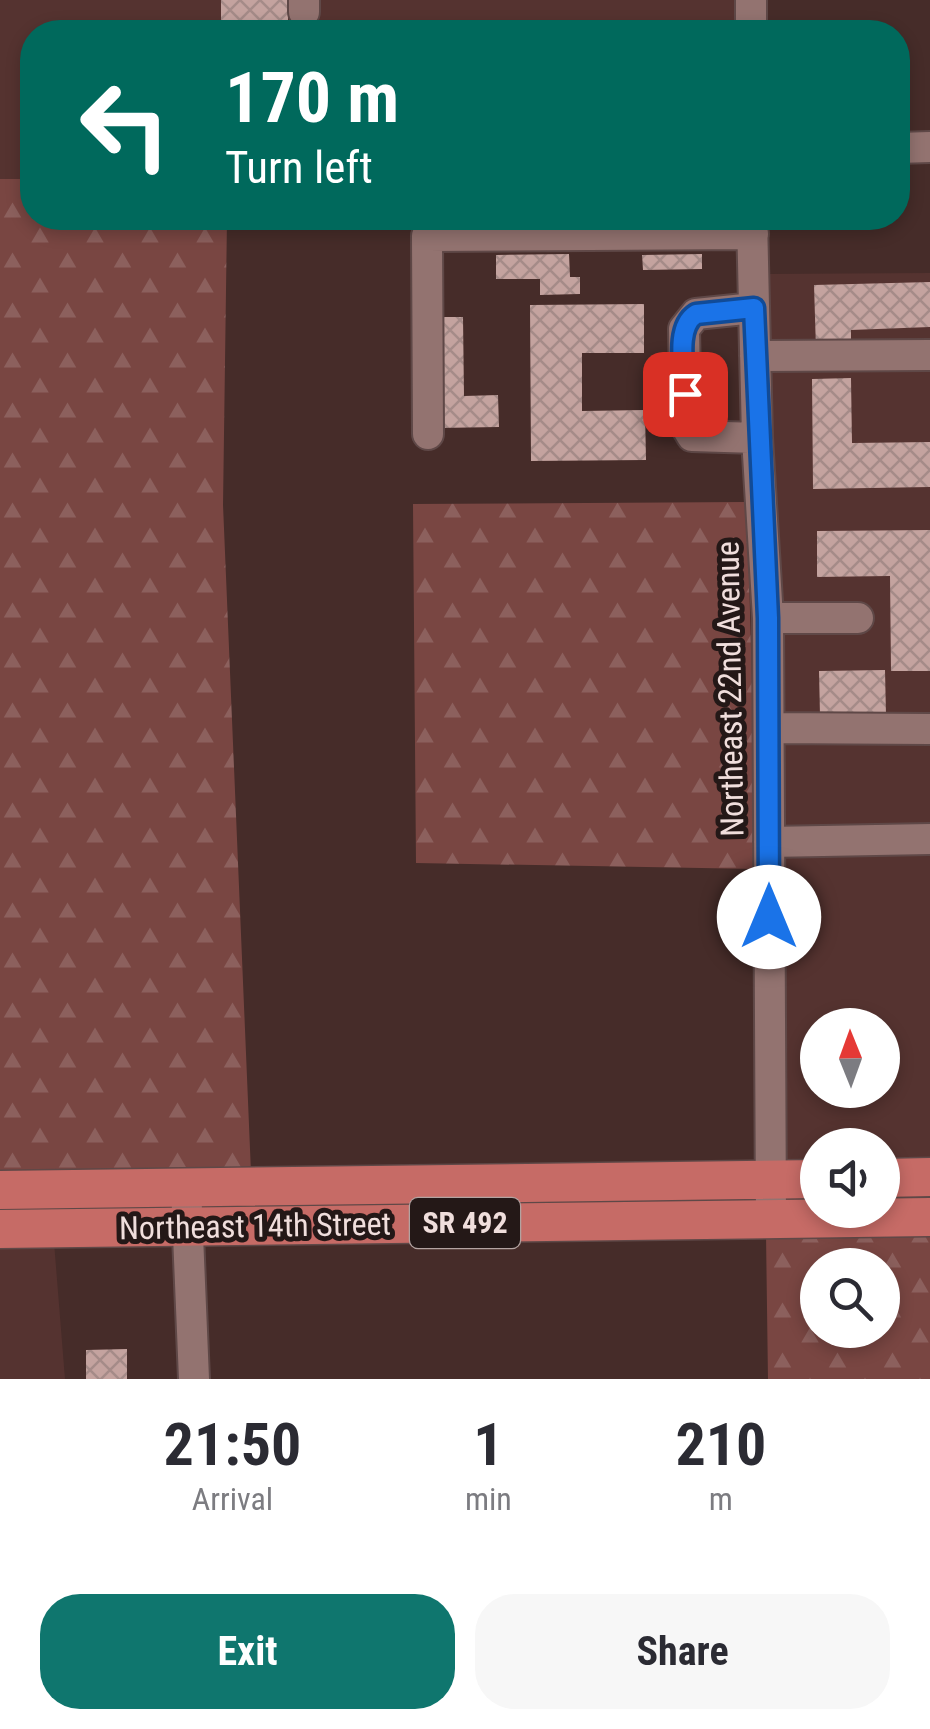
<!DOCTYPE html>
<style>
:root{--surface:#fff;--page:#f7f7f7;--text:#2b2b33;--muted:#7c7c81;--accent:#0f766e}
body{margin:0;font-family:"Roboto Condensed",sans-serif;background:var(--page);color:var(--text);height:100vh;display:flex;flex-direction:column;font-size:38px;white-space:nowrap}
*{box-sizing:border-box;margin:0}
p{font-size:32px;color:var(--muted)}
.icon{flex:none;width:55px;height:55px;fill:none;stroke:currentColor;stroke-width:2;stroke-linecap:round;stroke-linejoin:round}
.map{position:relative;height:1379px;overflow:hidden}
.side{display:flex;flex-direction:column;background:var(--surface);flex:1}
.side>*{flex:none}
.banner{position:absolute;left:20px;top:20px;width:890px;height:210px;border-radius:40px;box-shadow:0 5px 15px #0003;background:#00695c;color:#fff;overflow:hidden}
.needle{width:65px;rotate:359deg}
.tools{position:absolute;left:800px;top:1008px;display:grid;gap:20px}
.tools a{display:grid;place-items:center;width:100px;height:100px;border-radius:50%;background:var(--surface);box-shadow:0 5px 15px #0003;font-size:50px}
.pin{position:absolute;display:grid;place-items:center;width:85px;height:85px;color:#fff;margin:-42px;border-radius:20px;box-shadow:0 5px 15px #0006}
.me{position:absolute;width:110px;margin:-55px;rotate:0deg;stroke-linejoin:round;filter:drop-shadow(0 0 8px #0008)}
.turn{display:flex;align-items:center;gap:35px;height:210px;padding:0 40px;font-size:45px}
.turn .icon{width:130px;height:130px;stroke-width:2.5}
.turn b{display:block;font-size:70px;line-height:85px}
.eta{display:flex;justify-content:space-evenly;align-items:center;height:170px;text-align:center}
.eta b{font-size:60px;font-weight:700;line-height:70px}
.button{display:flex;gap:20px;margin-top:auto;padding:20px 40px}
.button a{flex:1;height:115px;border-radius:40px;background:var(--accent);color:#fff;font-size:40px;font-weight:700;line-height:115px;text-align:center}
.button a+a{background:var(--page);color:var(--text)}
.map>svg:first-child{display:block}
</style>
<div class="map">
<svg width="930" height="1379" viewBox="0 0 930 1379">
<defs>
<pattern id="forest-firs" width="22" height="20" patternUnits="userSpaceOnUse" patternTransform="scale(2.5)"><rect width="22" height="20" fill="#794642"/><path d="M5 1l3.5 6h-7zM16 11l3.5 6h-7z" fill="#8c605d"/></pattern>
<pattern id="building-cross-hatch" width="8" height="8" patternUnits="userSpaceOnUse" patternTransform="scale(2.5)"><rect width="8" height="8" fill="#c4a39f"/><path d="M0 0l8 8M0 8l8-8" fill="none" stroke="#a58b88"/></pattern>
</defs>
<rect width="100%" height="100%" fill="#462c29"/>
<path fill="#553330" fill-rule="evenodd" d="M 0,0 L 739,0 L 739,32 L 32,32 L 32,179 L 0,179 Z
M 930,273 L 930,1163 L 883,1164 L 882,1145 L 818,1145 L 817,1165 L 782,1166 L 765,274 ZM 818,1025 L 882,1025 L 882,1090 L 818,1090 Z
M 54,1242 L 65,1379 L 0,1379 L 0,1243 Z"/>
<path fill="url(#forest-firs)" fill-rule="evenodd" d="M 0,179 L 32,179 L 32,218 L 227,218 L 223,505 L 251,1173 L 0,1176 Z
M 747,502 L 757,869 L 416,863 L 413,504 Z
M 930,1231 L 930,1379 L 768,1379 L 766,1233 ZM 818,1265 L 882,1265 L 882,1330 L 818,1330 Z"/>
<path fill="url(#building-cross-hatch)" d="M 221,0 L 288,0 L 288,27 L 221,28 Z
M 569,254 L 570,277 L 580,277 L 580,294 L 540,295 L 540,279 L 496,279 L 496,255 Z
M 702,254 L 702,269 L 643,270 L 642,255 Z
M 930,282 L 930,327 L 851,330 L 851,349 L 816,350 L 814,285 Z
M 644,304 L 644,353 L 582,353 L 582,411 L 645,410 L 646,460 L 531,461 L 530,305 Z
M 438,317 L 463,317 L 464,396 L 498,395 L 499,427 L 439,428 Z
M 851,378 L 852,443 L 930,442 L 930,487 L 813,489 L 812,379 Z
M 930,530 L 930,671 L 891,671 L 890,576 L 817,577 L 817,531 Z
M 885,670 L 886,715 L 820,716 L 819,671 Z
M 127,1349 L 127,1379 L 86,1379 L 86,1350 Z"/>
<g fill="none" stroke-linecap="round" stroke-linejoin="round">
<g stroke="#5f4847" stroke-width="34">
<path id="minor" d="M 751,0 L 751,32
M 304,12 L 304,0
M 898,148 L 930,147
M 752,218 L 757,438 L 768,618 L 771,1219
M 754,308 L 696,314 L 684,329 L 686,426 L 692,436 L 757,438
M 755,356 L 930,355
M 428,434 L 427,236 L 753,234
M 768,618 L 858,618
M 769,728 L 930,729
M 769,842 L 930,839
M 186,1187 L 194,1379"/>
</g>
<g stroke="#5f4847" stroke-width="41">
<path id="major" d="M 882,1178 L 930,1177
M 0,1190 L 818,1179
M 0,1229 L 930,1217"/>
</g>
<use href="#minor" stroke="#937370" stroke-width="30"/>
<use href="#major" stroke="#c66b66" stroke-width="38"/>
</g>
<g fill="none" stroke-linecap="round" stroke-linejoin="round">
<g stroke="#114b97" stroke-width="25">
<path id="route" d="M 685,394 C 685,371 674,328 696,314 L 754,308 L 768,618 L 769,917"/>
</g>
<use href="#route" stroke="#1a73e8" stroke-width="18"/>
</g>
<g text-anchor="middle" stroke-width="10" stroke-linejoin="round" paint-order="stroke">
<rect fill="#241817" stroke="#b3a3a1" stroke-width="2.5" x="410" y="1198" width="110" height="50" rx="8"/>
<g font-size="30" font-weight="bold" fill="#f0dedc">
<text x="465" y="1233">SR 492</text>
</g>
<g font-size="32" fill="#f0dedc" stroke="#241817">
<text transform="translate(730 689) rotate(-91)" y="11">Northeast 22nd Avenue</text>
<text transform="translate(255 1226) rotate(-1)" y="11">Northeast 14th Street</text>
</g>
</g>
</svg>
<div class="tools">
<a><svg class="needle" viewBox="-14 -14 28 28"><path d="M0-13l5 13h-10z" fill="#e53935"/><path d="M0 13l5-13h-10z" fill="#7c7c81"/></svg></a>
<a><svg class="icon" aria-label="sound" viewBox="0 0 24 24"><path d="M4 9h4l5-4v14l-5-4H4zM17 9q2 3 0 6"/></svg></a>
<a><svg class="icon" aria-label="search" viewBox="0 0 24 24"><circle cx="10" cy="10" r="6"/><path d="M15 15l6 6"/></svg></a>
</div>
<div class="pin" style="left:685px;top:394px;background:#d93025"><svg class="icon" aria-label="arrive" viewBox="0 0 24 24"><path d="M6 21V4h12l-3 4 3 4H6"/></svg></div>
<svg class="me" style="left:769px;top:917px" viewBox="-20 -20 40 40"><circle r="19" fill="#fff"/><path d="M0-13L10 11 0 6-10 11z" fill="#1a73e8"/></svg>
<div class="banner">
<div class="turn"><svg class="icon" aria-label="left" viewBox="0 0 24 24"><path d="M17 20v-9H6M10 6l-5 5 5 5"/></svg><div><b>170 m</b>Turn left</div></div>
</div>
</div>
<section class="side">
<div class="eta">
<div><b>21:50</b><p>Arrival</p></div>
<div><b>1</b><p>min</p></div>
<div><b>210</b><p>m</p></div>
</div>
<div class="button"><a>Exit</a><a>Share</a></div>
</section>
